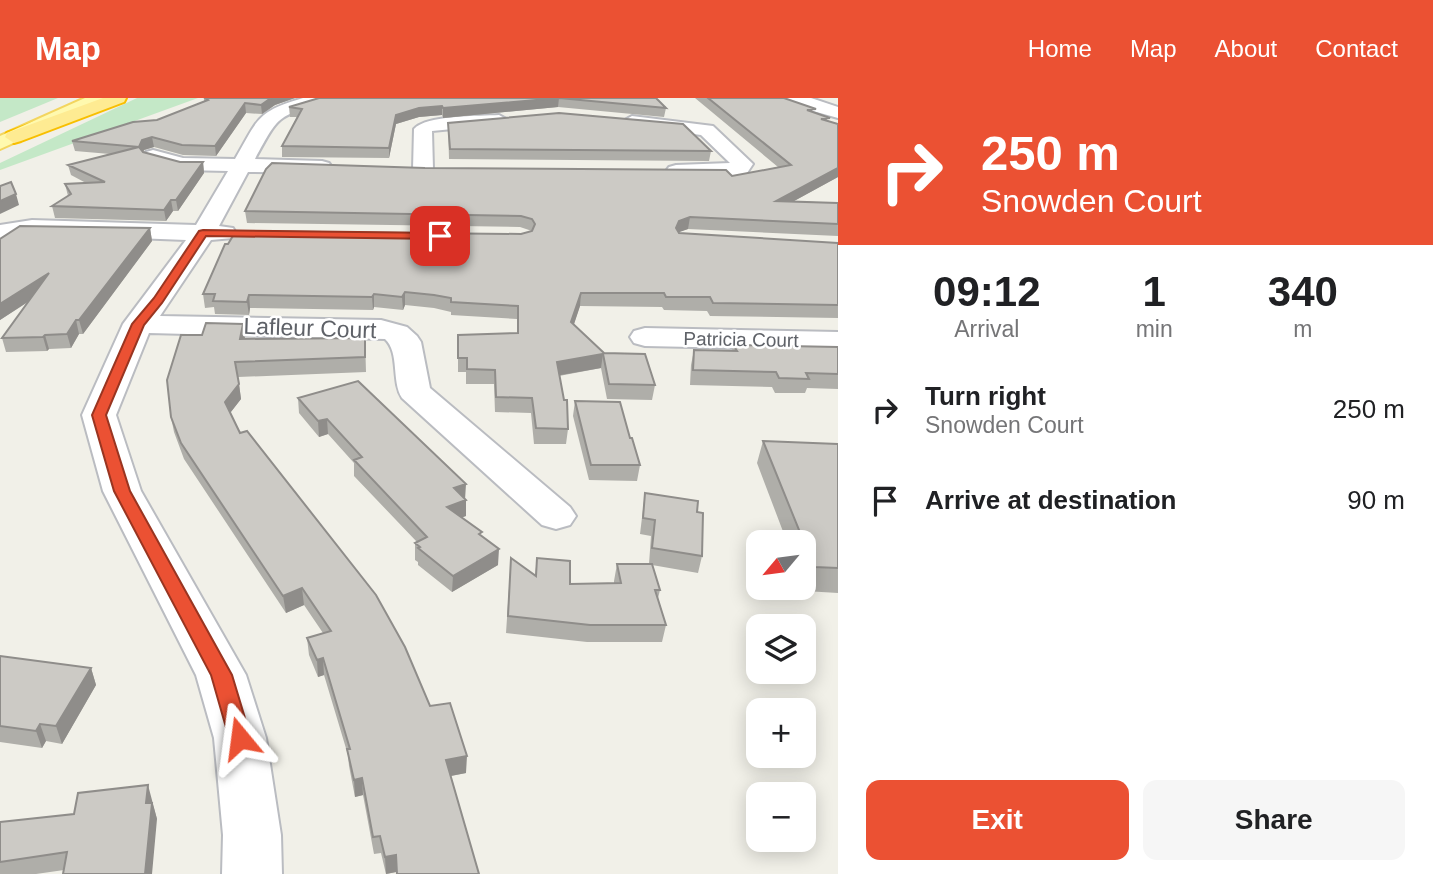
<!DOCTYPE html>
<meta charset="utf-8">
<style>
:root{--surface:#fff;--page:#f6f6f6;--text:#202124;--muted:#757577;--accent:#eb5133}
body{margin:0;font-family:Helvetica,sans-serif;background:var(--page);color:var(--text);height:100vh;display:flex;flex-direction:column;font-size:26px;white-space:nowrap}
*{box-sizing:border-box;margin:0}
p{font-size:23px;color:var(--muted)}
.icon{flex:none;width:38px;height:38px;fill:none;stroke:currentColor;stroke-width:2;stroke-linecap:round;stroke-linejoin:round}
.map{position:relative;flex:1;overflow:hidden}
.panel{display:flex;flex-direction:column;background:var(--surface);width:595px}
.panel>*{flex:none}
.hud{background:#eb5133;color:#fff;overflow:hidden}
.needle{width:46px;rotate:241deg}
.tools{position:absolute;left:746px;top:432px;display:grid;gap:14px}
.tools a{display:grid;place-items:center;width:70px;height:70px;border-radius:14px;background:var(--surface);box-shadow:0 4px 18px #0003;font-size:35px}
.pin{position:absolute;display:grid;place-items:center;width:60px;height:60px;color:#fff;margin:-30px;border-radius:14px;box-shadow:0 4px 10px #0006}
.me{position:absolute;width:77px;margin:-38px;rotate:344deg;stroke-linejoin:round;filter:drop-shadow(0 0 5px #0008)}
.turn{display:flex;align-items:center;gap:24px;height:147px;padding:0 28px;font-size:32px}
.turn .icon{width:91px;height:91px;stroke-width:2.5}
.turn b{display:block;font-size:49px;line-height:60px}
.eta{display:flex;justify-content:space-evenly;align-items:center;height:119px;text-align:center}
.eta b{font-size:42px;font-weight:700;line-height:49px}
.cta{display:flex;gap:14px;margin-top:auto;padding:14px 28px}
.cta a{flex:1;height:80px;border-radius:14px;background:var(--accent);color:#fff;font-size:28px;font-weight:700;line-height:80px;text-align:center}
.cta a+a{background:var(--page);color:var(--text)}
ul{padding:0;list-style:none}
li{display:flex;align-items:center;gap:21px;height:91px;padding:0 28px}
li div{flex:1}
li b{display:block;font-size:26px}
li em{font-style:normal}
header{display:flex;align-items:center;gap:42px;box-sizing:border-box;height:98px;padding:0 35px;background:var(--accent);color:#fff}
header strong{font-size:33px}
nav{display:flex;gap:38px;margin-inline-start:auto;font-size:24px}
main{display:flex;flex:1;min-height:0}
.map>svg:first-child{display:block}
</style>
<header>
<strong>Map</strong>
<nav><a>Home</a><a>Map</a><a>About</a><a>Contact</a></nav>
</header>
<main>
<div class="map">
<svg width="838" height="776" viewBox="0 0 838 776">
<rect width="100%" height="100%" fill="#f1f0e8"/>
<path fill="#c4e8c7" d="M 0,0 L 58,0 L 0,24 Z
M 137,0 L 198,0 L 0,72 L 0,65 Z"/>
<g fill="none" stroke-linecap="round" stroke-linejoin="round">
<g stroke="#babcc1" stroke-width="4">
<path id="minor" d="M 303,0 L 329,0 L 327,4 C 277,19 280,15 255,61 L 322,63 L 329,65 L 332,69 L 329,73 L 322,75 L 248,74 L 219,128 L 233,130 L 236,135 L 233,140 L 211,142 L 160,218 L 381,222 L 407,229 L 417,238 L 421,244 L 430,290 L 570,409 L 576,418 L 570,427 L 556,431 L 542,427 L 402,300 C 391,283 400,255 385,241 L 149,235 L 116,317 L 141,393 L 246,577 L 266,640 L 281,737 L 282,776 L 222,776 L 223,737 L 214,640 L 196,577 L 103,393 L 82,317 L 123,226 L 186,142 L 32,136 L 0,141 L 0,127 L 32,122 L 196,127 L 228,73 L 182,72 L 146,62 L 143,58 L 146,54 L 153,52 L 183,60 L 235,61 C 259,20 256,14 303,0 Z
M 779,0 L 811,0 L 838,9 L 838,20 L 781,4 Z
M 499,17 L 508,22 L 505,26 L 432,33 L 433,71 L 430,75 L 416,75 L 413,71 L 414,31 C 426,17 479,18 499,17 Z
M 632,18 L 713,28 L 753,66 L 747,75 L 740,77 L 669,77 L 666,73 L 669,69 L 676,67 L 730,65 L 701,37 L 626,27 L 623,23 Z
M 645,230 L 838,234 L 838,252 L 645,248 L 634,245 L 630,239 L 634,233 Z"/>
</g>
<g stroke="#f3d55f" stroke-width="4">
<path id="major" d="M 85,0 L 107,0 L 105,4 L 0,51 L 0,38 Z"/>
</g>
<g stroke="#f8bf00" stroke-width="4">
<path id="highway" d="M 103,0 L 126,0 L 124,4 L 21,43 L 14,45 L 5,39 L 7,35 Z"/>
</g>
<use href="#minor" fill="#fff" fill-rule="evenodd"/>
<use href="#major" fill="#fff9ae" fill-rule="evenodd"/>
<use href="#highway" fill="#feeb92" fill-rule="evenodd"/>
</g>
<path fill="#afaea9" d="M 204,0 L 295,0 L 275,7 L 262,16 L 246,15 L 216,58 L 183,57 L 154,49 L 144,52 L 143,54 L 180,64 L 203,64 L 204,75 L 178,113 L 173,113 L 166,123 L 55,120 L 52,108 L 68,98 L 65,86 L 86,85 L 71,77 L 68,67 L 110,56 L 75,53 L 72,43 L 157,22 L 204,4 Z
M 319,0 L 656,0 L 666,10 L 664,19 L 558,9 L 443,20 L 442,17 L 419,19 L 396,26 L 389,60 L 282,59 L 282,48 L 297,19 L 290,19 L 289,9 Z
M 695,0 L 784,0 L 815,15 L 829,23 L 838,26 L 838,79 L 794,103 L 838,105 L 838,138 L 688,131 L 678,134 L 679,135 L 838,145 L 838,220 L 710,218 L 707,213 L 664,212 L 662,209 L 580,208 L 574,226 L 604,255 L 655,287 L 652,302 L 607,301 L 601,270 L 559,278 L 568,331 L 566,346 L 534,346 L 531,315 L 495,314 L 494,286 L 466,286 L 466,274 L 458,274 L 458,237 L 517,235 L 517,221 L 451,217 L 451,214 L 434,210 L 405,207 L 403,212 L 374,209 L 373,212 L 250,210 L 249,217 L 215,216 L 214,209 L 205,210 L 203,196 L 521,136 L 532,133 L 520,129 L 247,125 L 245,113 L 732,78 L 778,69 Z
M 448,25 L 711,53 L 709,63 L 449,61 Z
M 150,130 L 152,143 L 83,236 L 79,236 L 71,250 L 49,251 L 47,253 L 6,254 L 2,240 L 28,204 L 0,222 L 0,141 Z
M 365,240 L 366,274 L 238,279 L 241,301 L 230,315 L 240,335 L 430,608 L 466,675 L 451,678 L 479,776 L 396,776 L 396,774 L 386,776 L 381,755 L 374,756 L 363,697 L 355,699 L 349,668 L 348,657 L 324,577 L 318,579 L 309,557 L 307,540 L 323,535 L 304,507 L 286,515 L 184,361 L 174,334 L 171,319 L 245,241 Z
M 733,247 L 838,249 L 838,291 L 807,290 L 805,295 L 775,295 L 772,289 L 690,287 L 691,267 L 694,252 L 732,253 Z
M 298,300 L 465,401 L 466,418 L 462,419 L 482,439 L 498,467 L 452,494 L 418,467 L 418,464 L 415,462 L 415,445 L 417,444 L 354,378 L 354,365 L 328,336 L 319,339 L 299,315 Z
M 575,303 L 630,340 L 640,367 L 637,383 L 589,382 L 573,318 Z
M 763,343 L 838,346 L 838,495 L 805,493 L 803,488 L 803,444 L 787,444 L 757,365 Z
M 645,395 L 697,414 L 702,458 L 698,475 L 652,467 L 660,492 L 658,500 L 666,527 L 662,544 L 587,544 L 506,535 L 511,460 L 535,478 L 537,460 L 570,486 L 614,486 L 614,483 L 617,466 L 649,466 L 651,438 L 640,436 Z
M 0,558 L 91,570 L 96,587 L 62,646 L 46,643 L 42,650 L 0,644 Z
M 153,704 L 153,707 L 157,721 L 64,772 L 36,776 L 0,776 L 0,724 L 74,716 Z"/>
<path fill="#8f8d8a" d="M 271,0 L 295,0 L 275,7 L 262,16 L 261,7 Z
M 559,0 L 558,9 L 443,20 L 443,10 Z
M 245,5 L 246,15 L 216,58 L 215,48 Z
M 442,8 L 442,17 L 419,19 L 396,26 L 389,60 L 389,50 L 396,17 L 419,10 Z
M 152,39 L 154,49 L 144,52 L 141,59 L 139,49 L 142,42 Z
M 203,64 L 204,75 L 178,113 L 176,102 Z
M 838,70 L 838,79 L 774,114 L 776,103 Z
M 16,96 L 19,107 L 0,116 L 0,103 Z
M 171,102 L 173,113 L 166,123 L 164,112 Z
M 690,119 L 688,131 L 677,135 L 676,130 L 679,123 Z
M 150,130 L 152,143 L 83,236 L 79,222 Z
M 49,175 L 52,188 L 0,222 L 0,206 Z
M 405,194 L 405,207 L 403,212 L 402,199 Z
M 581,195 L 580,208 L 570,238 L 571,224 Z
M 374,196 L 374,209 L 373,212 L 372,199 Z
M 249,197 L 250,210 L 249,217 L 247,204 Z
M 76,222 L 79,236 L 71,250 L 67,236 Z
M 243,226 L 245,240 L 242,255 L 240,241 Z
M 45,237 L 49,251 L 47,253 L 43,239 Z
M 603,256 L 601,270 L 555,278 L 557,264 Z
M 239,286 L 241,301 L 227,319 L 225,304 Z
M 327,321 L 328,336 L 319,339 L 318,323 Z
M 466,386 L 465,402 L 454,390 Z
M 466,402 L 466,418 L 447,425 L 447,409 Z
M 499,451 L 498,467 L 452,494 L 453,478 Z
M 302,490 L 304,507 L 286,515 L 283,498 Z
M 323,560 L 324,577 L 318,579 L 317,562 Z
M 91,570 L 96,587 L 62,646 L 56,628 Z
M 40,626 L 46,643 L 42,650 L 36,633 Z
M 467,658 L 466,675 L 445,679 L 446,662 Z
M 362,680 L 363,697 L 355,699 L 354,682 Z
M 148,687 L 157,721 L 152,776 L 145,776 L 146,705 Z
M 396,757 L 396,774 L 386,776 L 385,759 Z"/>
<path fill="#cccac5" stroke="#8f8d8a" stroke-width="2" d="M 205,0 L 271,0 L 261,7 L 245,5 L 215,48 L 182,47 L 152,39 L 142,42 L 139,49 L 72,43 L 133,24 L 157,22 L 208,2 Z
M 319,0 L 656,0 L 666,10 L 559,0 L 443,10 L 442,8 L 419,10 L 396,17 L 389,50 L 282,48 L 302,11 L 289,9 Z
M 708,0 L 784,0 L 816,11 L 807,12 L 830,20 L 821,21 L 838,26 L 838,70 L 776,103 L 838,105 L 838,126 L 690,119 L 679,123 L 676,130 L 679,135 L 838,145 L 838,207 L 713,205 L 710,199 L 666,199 L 664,195 L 581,195 L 571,224 L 604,255 L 645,256 L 655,287 L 609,286 L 603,256 L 557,264 L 564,302 L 567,302 L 568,331 L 536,330 L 532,300 L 496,299 L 495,272 L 467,271 L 467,260 L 458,260 L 458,237 L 518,235 L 518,208 L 451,204 L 451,200 L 434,197 L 405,194 L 402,199 L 374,196 L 372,199 L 249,197 L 247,204 L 213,203 L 215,196 L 203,196 L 225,146 L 228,146 L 236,133 L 521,136 L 532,133 L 535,126 L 532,121 L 521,118 L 245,113 L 266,71 L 272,65 L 425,70 L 726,72 L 732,78 L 791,67 Z
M 559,15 L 683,26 L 711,53 L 450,51 L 448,25 Z
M 139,49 L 143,54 L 180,64 L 203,64 L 176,102 L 171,102 L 164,112 L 52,108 L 71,96 L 65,86 L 105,84 L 68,67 Z
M 11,84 L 16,96 L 0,103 L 0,88 Z
M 20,128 L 150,130 L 79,222 L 76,222 L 67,236 L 45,237 L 43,239 L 2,240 L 49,175 L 0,206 L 0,141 Z
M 206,225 L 243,226 L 240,241 L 365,240 L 365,259 L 235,264 L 239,286 L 225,304 L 240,335 L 247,333 L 376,497 L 405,549 L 430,608 L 450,605 L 467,658 L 446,662 L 479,776 L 397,776 L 396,757 L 385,759 L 380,738 L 373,739 L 362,680 L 354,682 L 347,651 L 350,651 L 323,560 L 317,562 L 307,540 L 331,533 L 302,490 L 283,498 L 181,345 L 171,319 L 167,282 L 181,237 L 202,237 Z
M 733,247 L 838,249 L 838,276 L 806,275 L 809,281 L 779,280 L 776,274 L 693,272 L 694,252 L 737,253 Z
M 358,283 L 466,386 L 454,390 L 466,402 L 447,409 L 482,434 L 479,436 L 499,451 L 453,478 L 418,450 L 420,449 L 415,445 L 427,439 L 354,362 L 362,359 L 327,321 L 318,323 L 298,300 Z
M 575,303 L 620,304 L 630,340 L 632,340 L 640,367 L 591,367 Z
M 763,343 L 838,346 L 838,470 L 814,469 Z
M 645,395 L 698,403 L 697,414 L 703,415 L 702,458 L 652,450 L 655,422 L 643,420 Z
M 511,460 L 536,478 L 537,460 L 570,463 L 570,486 L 621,485 L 617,466 L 652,466 L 660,492 L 655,492 L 666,527 L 590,527 L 508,518 Z
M 0,558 L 91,570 L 56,628 L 40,626 L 36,633 L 0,628 Z
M 148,687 L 146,705 L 152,705 L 145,776 L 63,776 L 67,754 L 0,764 L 0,724 L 74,716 L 78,695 Z"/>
<path fill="#eb5133" stroke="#993521" stroke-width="2" d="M 203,132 L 440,135 L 446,138 L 440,141 L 206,138 L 162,205 L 144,227 L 106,317 L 130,393 L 232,577 L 251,640 L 248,647 L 240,649 L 232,647 L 229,640 L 211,577 L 114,393 L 92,317 L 132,226 L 154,200 L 199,133 Z"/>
<g text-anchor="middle" stroke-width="5" stroke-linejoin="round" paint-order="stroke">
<g font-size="19" fill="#5f6268" stroke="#fff">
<text transform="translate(741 241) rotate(1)" y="7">Patricia Court</text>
</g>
<g font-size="23" fill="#5f6268" stroke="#fff">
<text transform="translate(310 230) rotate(2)" y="8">Lafleur Court</text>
</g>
</g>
</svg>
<div class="tools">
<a><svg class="needle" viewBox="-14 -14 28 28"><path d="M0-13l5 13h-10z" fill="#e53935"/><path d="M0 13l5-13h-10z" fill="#757577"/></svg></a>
<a><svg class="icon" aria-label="layers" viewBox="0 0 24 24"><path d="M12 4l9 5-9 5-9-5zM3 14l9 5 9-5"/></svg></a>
<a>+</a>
<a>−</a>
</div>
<div class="pin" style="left:440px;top:138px;background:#d93025"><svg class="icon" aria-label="arrive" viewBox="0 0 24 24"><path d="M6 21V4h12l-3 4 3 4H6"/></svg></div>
<svg class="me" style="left:240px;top:640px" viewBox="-20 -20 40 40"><path d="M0-17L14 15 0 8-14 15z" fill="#eb5133" stroke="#fff" stroke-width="4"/></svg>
</div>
<section class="panel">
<div class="hud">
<div class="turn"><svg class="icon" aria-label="right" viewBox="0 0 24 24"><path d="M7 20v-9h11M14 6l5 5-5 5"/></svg><div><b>250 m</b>Snowden Court</div></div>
</div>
<div class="eta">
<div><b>09:12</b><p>Arrival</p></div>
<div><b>1</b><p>min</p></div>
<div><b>340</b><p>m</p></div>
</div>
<ul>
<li><svg class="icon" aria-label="right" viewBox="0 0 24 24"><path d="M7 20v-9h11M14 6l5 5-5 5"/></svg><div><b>Turn right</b><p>Snowden Court</p></div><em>250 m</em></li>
<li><svg class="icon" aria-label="arrive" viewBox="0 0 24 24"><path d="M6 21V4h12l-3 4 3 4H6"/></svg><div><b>Arrive at destination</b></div><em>90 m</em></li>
</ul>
<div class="cta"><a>Exit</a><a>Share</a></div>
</section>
</main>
